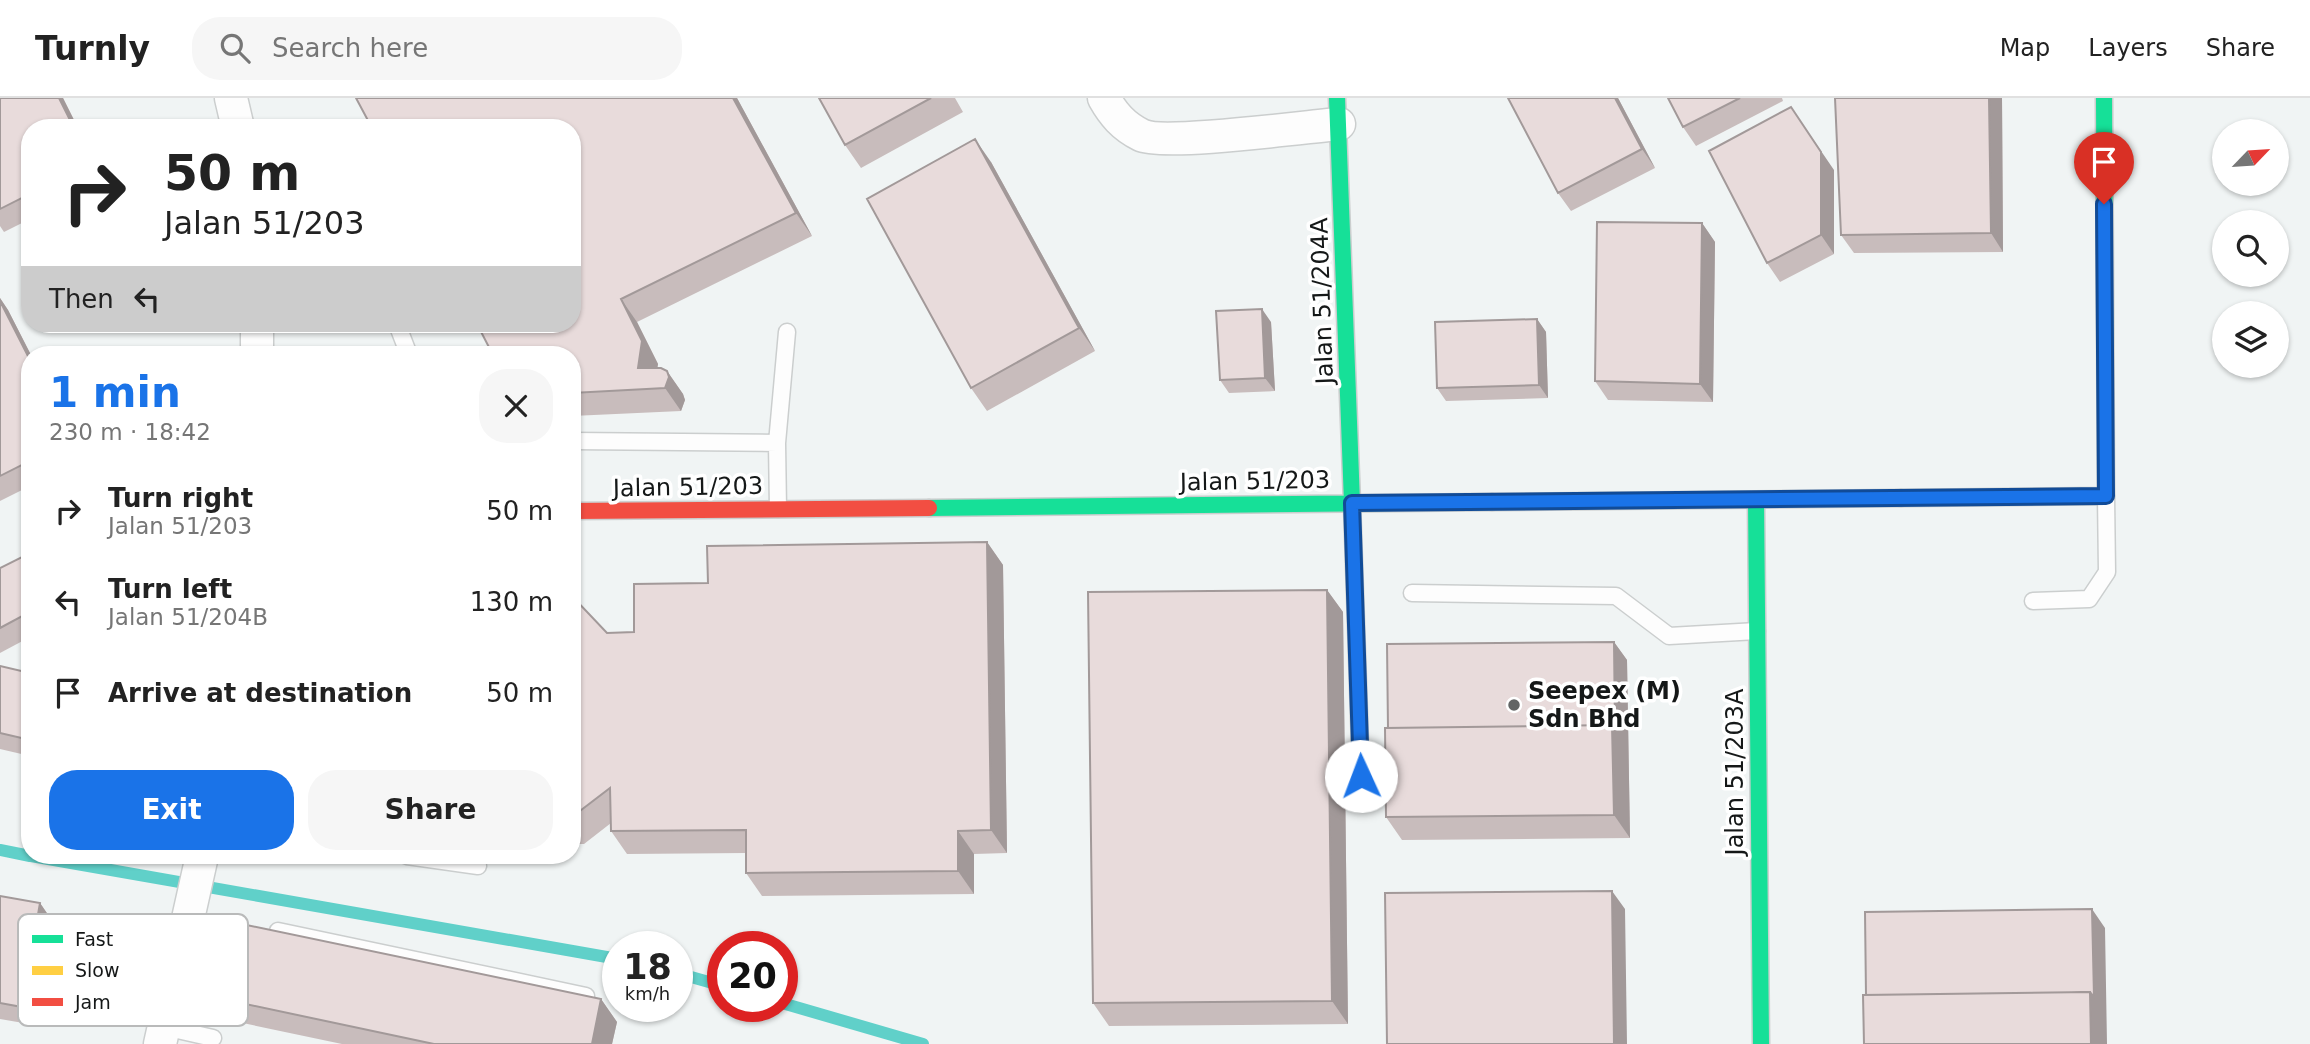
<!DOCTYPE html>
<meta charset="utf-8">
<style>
:root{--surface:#fff;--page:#f6f6f6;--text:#222;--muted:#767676;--line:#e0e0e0;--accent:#1a73e8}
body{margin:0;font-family:"DejaVu Sans",sans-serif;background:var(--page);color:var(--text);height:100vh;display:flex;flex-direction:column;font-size:26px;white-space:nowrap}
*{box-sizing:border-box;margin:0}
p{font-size:23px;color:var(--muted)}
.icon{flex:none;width:38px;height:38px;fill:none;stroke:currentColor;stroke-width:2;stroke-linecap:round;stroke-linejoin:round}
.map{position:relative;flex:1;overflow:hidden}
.details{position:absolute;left:21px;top:248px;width:560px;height:518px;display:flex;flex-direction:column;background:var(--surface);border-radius:28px;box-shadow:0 2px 5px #0004}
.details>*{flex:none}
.hud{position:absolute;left:21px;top:21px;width:560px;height:214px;border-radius:28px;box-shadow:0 2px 5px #0004;background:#fff;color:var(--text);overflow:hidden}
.needle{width:46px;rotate:65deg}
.fabs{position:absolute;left:2212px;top:21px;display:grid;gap:14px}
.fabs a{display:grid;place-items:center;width:77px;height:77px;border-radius:50%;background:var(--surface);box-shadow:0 2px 5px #0004;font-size:35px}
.speed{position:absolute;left:602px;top:833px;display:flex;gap:14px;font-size:35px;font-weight:700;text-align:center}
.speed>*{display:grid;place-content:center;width:91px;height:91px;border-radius:50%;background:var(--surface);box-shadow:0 2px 5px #0004;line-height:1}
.speed small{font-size:18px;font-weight:400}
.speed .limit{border:10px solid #d22;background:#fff;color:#111}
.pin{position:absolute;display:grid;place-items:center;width:60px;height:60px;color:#fff;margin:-72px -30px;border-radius:50% 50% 50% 0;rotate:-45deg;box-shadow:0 0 7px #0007}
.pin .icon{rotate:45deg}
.me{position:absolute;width:77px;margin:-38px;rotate:358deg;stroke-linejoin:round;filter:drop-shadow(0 0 5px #0008)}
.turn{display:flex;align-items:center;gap:24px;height:147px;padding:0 28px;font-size:32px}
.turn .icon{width:91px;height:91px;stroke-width:2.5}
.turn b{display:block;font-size:49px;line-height:60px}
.then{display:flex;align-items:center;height:66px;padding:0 28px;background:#0003;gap:14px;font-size:26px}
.round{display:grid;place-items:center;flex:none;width:74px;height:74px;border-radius:28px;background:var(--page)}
.summary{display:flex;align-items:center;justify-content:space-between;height:119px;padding:0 28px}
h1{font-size:42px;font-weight:700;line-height:52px;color:var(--accent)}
.button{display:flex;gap:14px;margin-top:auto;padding:14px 28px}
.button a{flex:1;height:80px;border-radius:28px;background:var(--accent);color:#fff;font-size:28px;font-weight:700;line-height:80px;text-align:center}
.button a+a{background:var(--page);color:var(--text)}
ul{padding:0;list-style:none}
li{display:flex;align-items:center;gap:21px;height:91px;padding:0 28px}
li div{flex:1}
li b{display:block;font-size:26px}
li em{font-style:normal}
header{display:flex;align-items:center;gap:42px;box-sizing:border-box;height:98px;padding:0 35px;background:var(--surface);border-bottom:2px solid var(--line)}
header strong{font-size:33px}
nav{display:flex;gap:38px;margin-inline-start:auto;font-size:24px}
.search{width:490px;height:63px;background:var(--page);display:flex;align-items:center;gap:18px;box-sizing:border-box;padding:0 24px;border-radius:28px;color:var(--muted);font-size:26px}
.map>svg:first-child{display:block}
</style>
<header>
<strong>Turnly</strong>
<div class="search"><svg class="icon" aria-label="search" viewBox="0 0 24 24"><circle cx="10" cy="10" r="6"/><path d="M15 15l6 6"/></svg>Search here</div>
<nav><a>Map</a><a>Layers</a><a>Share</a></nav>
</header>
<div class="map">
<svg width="2310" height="946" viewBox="0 0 2310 946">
<rect width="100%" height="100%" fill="#f0f4f4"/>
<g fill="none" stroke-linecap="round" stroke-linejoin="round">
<path stroke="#60d0c9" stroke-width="12" d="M 0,752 L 30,758
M 31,758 L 618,861
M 677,875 L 723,888
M 782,905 L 923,946"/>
<g stroke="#cbcece" stroke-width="19">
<path id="lane" d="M 397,226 L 409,257
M 572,343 L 777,345
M 1352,405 L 1361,678
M 778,411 L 777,345 L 787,234
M 1412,495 L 1616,498 L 1669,538 L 1757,533
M 2033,503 L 2089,501 L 2107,474 L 2106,398
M 407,758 L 478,768
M 278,833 L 586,898
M 164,929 L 213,940"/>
</g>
<g stroke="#cbcece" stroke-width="35">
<path id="street" d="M 231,0 L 238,30
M 1104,0 C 1113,16 1123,28 1141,37 C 1163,48 1305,29 1339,26
M 257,257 L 257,226
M 160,946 L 202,758"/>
</g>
<g stroke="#cbcece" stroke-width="19">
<path id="fast" d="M 1337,0 L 1352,405
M 1901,400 L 2106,398 L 2104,0
M 1756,402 L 1761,946
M 929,410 L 1492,404"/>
</g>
<g stroke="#cbcece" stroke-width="19">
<path id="slow" d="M 1492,404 L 1901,400"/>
</g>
<g stroke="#cbcece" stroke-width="19">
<path id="jam" d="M 572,413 L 929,410"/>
</g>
<use href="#lane" stroke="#fdfdfd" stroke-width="16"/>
<use href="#street" stroke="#fdfdfd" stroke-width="32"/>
<use href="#fast" stroke="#16e098" stroke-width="16"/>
<use href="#slow" stroke="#ffcf43" stroke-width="16"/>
<use href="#jam" stroke="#f24e42" stroke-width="16"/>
</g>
<path fill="#c8bcbc" d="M 1,0 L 63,0 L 78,30 L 30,30 L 30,121 L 4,134 L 0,128 L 0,1 Z
M 356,0 L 737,0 L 812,138 L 637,224 L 658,266 L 657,270 L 667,273 L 683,296 L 685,302 L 681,313 L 572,318 L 572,257 Z
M 819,0 L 955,0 L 963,14 L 861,70 L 845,47 Z
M 1508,0 L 1618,0 L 1655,70 L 1571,113 L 1558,95 Z
M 1668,0 L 1782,0 L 1783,3 L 1696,48 L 1683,29 Z
M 2002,0 L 2003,154 L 1854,155 L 1841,137 Z
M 991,64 L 1095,253 L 987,313 L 971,290 Z
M 1834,72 L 1834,156 L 1780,184 L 1767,165 Z
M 1702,125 L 1715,144 L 1713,304 L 1608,302 L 1595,283 Z
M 0,200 L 8,212 L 31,257 L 30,257 L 30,388 L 0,403 Z
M 1537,221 L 1546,234 L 1548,300 L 1446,303 L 1437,290 Z
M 1271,224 L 1275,293 L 1229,295 L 1220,282 Z
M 987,444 L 1003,467 L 1007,755 L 974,756 L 974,796 L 762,798 L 746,775 L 746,755 L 627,756 L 611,733 L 611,725 L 584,746 L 572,746 L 572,498 L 607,535 L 634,534 L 708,485 Z
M 30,459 L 30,539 L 0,555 L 0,470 Z
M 1327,492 L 1343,514 L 1348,926 L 1109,928 L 1093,905 Z
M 1614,544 L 1627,562 L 1630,740 L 1402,742 L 1386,719 L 1388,630 Z
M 0,568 L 30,575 L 30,658 L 0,651 Z
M 0,798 L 40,805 L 53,824 L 35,927 L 0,921 Z
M 222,901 L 601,901 L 617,924 L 612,946 L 342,946 L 238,924 Z"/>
<path fill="#a29999" d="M 59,0 L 63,0 L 78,30 L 74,30 Z
M 733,0 L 737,0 L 812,138 L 796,115 Z
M 1615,0 L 1618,0 L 1655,70 L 1642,51 Z
M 1989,0 L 2002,0 L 2003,154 L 1991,135 Z
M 1791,9 L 1834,72 L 1834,156 L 1821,137 Z
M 975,41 L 991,64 L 1095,253 L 1079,230 Z
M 1702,125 L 1715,144 L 1713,304 L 1700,286 Z
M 0,200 L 8,212 L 31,257 L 30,257 L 30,262 L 0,203 Z
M 621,201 L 637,224 L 658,266 L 654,291 L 638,270 Z
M 1262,211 L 1271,224 L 1275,293 L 1265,280 Z
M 1537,221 L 1546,234 L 1548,300 L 1539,287 Z
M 667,273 L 683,296 L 685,302 L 681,313 L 665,290 Z
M 987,444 L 1003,467 L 1007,755 L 991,732 Z
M 1327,492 L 1343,514 L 1348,926 L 1332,903 Z
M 1614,544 L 1627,562 L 1630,740 L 1614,717 L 1612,627 Z
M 958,733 L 974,756 L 974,796 L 958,773 Z
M 1612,793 L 1625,811 L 1627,946 L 1614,946 Z
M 40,805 L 53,824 L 35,927 L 22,909 Z
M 2092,811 L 2105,830 L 2107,946 L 2091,946 L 2090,894 Z
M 601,901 L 617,924 L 612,946 L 592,946 Z"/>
<path fill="#e8dbdb" stroke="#a29999" stroke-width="2" d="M 1,0 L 59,0 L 74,30 L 30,30 L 30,96 L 0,111 L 0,1 Z
M 356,0 L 733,0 L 796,115 L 621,201 L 642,243 L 638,270 L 661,270 L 667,273 L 669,279 L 665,290 L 572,295 L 572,257 L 493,257 L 477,226 L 572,226 L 572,30 L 372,30 Z
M 819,0 L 931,0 L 845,47 Z
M 1508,0 L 1615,0 L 1642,51 L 1558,95 Z
M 1668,0 L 1740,0 L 1683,29 Z
M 1835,0 L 1989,0 L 1991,135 L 1841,137 Z
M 1791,9 L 1821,54 L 1821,137 L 1767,165 L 1709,53 Z
M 975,41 L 1079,230 L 971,290 L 867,101 Z
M 1597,124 L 1702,125 L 1700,286 L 1595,283 Z
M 0,203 L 30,262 L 30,363 L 0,378 Z
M 1262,211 L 1265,280 L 1220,282 L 1216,213 Z
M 1537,221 L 1539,287 L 1437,290 L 1435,224 Z
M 987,444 L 991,732 L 958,733 L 958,773 L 746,775 L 746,732 L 611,733 L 610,690 L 572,719 L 572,498 L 607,535 L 634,534 L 634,486 L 708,485 L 707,448 Z
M 28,456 L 30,460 L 30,514 L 0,530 L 0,470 Z
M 1327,492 L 1332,903 L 1093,905 L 1088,494 Z
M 1614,544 L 1615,632 L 1612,627 L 1388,630 L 1387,546 Z
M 0,568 L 30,575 L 30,642 L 0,635 Z
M 1612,627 L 1614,717 L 1386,719 L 1385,630 Z
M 1612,793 L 1614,946 L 1387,946 L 1385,795 Z
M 0,798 L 40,805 L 22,909 L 0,905 Z
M 2092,811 L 2094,899 L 2090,894 L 1866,897 L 1865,814 Z
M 237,825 L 601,901 L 592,946 L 434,946 L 222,901 Z
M 2090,894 L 2091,946 L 1864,946 L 1863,897 Z"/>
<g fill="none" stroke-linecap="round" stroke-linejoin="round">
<g stroke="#114b97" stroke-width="18">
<path id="route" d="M 1361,678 L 1352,405 L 2106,398 L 2104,106"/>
</g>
<use href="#route" stroke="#1a73e8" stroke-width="12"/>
</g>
<circle fill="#626565" stroke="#fff" stroke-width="2.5" cx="1514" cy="607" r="7"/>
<g text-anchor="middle" stroke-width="7" stroke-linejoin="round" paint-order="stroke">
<g font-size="24" fill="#151818" stroke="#fff">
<text transform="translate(1322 203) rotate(-92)" y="8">Jalan 51/204A</text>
<text transform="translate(1255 383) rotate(-1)" y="8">Jalan 51/203</text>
<text transform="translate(688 389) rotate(-1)" y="8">Jalan 51/203</text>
<text transform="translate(1735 674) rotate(-90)" y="8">Jalan 51/203A</text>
</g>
<g font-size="24" font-weight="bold" fill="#151818" stroke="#fff" text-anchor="start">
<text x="1528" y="601">Seepex (M)<tspan x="1528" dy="28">Sdn Bhd</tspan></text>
</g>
</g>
<rect x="18" y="816" width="230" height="112" rx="10" fill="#fff" stroke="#b9baba" stroke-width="2"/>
<rect x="32" y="837" width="31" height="8" fill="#16e098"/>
<rect x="32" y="868" width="31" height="9" fill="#ffcf43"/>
<rect x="32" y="900" width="31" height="8" fill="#f24e42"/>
<g font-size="19" fill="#151818">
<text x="75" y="848">Fast</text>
<text x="75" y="879">Slow</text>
<text x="75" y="911">Jam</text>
</g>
</svg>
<div class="fabs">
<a><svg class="needle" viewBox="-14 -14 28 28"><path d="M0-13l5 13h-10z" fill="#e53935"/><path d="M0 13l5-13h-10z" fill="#767676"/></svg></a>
<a><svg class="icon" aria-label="search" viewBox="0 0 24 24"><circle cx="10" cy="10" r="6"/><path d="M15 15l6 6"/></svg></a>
<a><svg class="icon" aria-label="layers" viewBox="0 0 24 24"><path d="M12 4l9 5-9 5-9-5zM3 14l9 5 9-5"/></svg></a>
</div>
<div class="speed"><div>18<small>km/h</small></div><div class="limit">20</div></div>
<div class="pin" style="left:2104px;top:106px;background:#d93025"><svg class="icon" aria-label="arrive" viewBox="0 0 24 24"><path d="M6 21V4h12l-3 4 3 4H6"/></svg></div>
<svg class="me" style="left:1361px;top:678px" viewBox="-20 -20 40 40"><circle r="19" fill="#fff"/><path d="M0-13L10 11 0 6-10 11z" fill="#1a73e8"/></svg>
<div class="hud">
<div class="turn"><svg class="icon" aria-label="right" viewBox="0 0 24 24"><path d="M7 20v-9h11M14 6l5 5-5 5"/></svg><div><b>50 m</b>Jalan 51/203</div></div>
<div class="then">Then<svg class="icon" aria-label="left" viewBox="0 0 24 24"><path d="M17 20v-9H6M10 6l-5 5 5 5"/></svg></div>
</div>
<section class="details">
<div class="summary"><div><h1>1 min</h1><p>230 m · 18:42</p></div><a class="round"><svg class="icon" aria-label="close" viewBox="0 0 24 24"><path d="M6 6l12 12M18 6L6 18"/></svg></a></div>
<ul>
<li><svg class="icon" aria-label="right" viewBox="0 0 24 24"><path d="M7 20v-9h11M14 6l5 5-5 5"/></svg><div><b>Turn right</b><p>Jalan 51/203</p></div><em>50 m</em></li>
<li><svg class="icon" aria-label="left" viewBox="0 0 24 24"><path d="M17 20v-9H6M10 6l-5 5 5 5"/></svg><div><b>Turn left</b><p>Jalan 51/204B</p></div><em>130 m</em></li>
<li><svg class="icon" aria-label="arrive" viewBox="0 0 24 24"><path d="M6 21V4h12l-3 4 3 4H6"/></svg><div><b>Arrive at destination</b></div><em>50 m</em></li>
</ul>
<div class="button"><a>Exit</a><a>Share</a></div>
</section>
</div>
